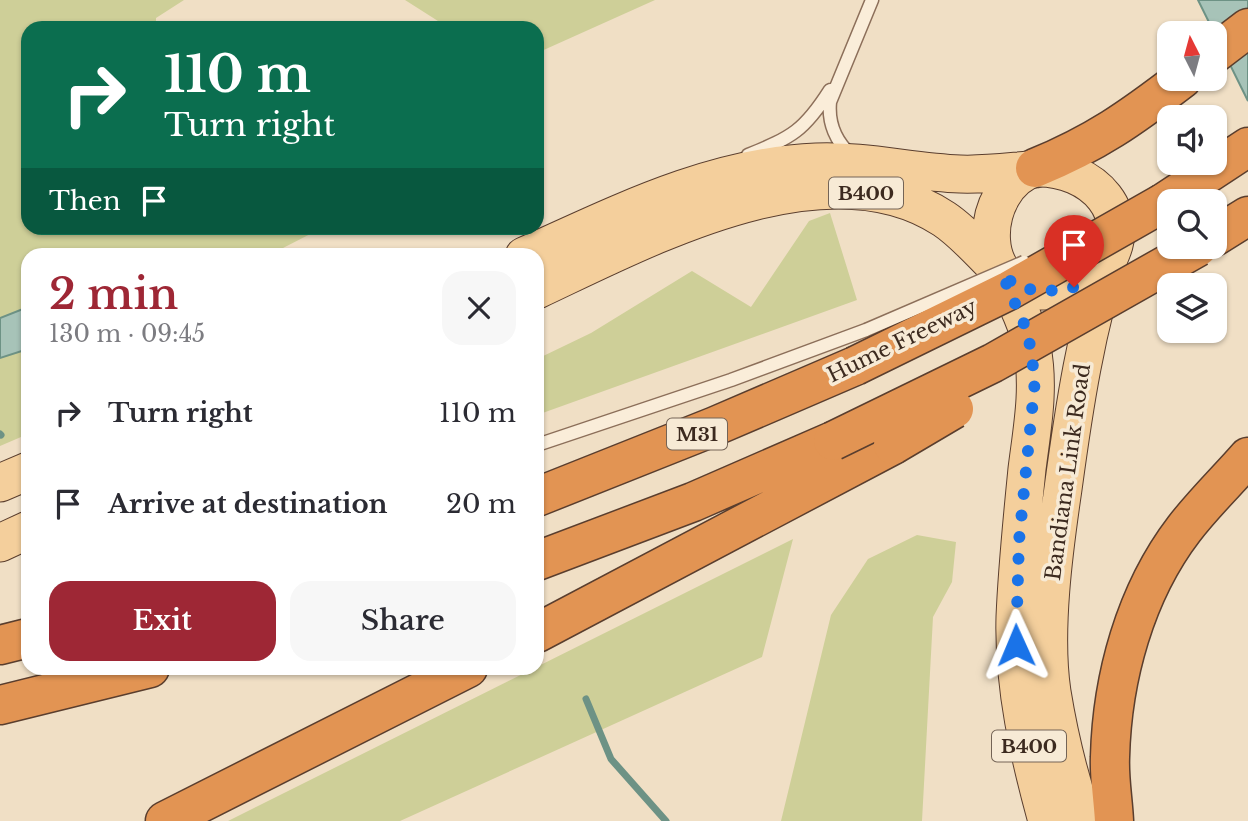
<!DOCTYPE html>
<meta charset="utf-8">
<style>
:root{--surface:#fff;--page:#f7f7f7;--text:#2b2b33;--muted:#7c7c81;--accent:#9e2735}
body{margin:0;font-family:"Libre Baskerville",serif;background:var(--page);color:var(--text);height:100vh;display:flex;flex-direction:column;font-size:26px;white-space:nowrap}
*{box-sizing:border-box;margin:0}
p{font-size:23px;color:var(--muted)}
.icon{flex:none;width:38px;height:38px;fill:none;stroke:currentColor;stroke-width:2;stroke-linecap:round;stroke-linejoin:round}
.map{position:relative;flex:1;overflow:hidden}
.drawer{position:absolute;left:21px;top:248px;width:523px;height:427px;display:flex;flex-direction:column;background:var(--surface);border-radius:21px;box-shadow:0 2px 5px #0004}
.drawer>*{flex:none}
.banner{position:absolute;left:21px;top:21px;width:523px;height:214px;border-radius:21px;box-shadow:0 2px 5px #0004;background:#0b6e4f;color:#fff;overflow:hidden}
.needle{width:46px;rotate:354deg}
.buttons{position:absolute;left:1157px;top:21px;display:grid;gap:14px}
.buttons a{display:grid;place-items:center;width:70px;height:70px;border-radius:14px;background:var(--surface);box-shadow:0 2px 5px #0004;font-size:35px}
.pin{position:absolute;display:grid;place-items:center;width:60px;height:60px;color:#fff;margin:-72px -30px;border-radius:50% 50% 50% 0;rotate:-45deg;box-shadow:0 0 7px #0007}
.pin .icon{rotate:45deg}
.me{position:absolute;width:77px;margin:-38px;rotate:359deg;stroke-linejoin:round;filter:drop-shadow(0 0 5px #0008)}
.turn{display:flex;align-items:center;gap:24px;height:147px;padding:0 28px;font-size:32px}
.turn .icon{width:91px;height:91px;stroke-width:2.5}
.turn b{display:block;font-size:49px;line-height:60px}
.then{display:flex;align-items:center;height:66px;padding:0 28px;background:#0003;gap:14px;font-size:26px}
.round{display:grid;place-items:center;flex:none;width:74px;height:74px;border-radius:21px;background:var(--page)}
.headline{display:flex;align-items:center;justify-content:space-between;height:119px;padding:0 28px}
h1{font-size:42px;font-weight:600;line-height:52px;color:var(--accent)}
.cta{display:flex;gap:14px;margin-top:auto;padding:14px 28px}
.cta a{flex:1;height:80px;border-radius:21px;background:var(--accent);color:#fff;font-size:28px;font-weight:600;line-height:80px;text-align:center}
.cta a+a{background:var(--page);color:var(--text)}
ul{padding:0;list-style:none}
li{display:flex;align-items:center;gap:21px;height:91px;padding:0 28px}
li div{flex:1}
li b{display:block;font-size:26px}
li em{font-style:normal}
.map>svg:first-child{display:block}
</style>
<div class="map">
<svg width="1248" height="821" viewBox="0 0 1248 821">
<rect width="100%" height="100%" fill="#f0dfc5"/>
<path fill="#cecf98" d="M 0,0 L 184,0 L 156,18 L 156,28 L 28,28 L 28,228 L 322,228 L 283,248 L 282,255 L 28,256 L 28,307 L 0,318 Z
M 405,0 L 655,0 L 537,53 L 537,28 L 449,28 Z
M 830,213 L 857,300 L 537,415 L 537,359 L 591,333 L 692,271 L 751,307 L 809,221 Z
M 28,349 L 28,434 L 0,446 L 0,358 Z
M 917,535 L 956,542 L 952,582 L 933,617 L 922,821 L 781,821 L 831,615 L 868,559 Z
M 793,539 L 762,657 L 400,821 L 228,821 Z"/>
<path fill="#a7c3b8" stroke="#6d9285" stroke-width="2" d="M 1198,0 L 1248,0 L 1248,101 Z
M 28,307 L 28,349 L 0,358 L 0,318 Z"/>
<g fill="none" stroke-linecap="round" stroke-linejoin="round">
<path stroke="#6d9285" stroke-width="7" d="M 0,434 L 1,435
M 586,699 L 611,759 L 666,821"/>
<g stroke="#8c6f5a" stroke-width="15">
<path id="service" d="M 748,155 C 792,137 804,131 830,90
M 852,156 C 836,142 828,123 830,102 L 872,0
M 537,445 L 731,380 L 866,330"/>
</g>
<g stroke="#5a3e2e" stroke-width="39">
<path id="primary" d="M 1035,168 C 1092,166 1141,215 1102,269 C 1093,282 1074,288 1059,290 C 968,303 978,184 1035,168 Z
M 524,256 C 618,214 711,166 816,162 C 865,160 912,172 960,174 C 983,175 1006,172 1029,170
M 1002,274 C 1014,298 1027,321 1032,348 C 1040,388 1032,429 1027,469 C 1022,519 1017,568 1015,617 C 1013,686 1029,756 1047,821
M 537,290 C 648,238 826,141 944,219 C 965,233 981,253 999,270
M 0,483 L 28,471
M 0,543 L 28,530
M 1084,821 C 1070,780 1059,735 1052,692 C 1043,631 1054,550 1063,489 C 1074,408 1086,328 1112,249"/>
</g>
<g stroke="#5a3e2e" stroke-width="41">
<path id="motorway" d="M 1214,54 L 1248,28
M 1035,168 C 1096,143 1131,118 1182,79
M 1163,203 L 1248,147
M 1214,237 L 1248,216
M 537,497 L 713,427 L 855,366
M 537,561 L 693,502 L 833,441
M 537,633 L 893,445
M 0,645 L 28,638
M 0,705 L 150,668
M 165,821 L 468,668
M 1114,821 C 1113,800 1109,778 1110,757 C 1112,678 1135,593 1184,529 C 1203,504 1227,481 1248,457"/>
</g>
<use href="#service" stroke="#faedd9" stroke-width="12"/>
<use href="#primary" stroke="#f4cf9c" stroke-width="37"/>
<use href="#motorway" stroke="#e29453" stroke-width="38"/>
<g stroke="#8c6f5a" stroke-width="15" stroke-linecap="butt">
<path id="service-bridge" d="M 866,330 L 1024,262"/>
</g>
<g stroke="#5a3e2e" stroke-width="41" stroke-linecap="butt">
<path id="motorway-bridge" d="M 855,366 L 1010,290 L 1163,203
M 833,441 L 993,363 L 1198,247
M 893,445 L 954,409"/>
</g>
<use href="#service-bridge" stroke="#faedd9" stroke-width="12"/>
<use href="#motorway-bridge" stroke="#e29453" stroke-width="38"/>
</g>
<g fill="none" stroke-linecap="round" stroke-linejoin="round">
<path stroke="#1a73e8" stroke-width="12" stroke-dasharray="0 21.6" d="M 1016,645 L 1019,541 L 1035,380 L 1028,333 L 1002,274 C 1022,294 1048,293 1074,287"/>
</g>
<g text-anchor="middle" stroke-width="7" stroke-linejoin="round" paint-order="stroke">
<g fill="#f7ead5" stroke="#746456" stroke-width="2">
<rect x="829" y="177.5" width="74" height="31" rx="5"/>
<rect x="667" y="418.5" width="60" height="31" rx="5"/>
<rect x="992" y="730.5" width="74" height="31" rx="5"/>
</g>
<g font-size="19" font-weight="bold" fill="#3c2a1f">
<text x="866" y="200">B400</text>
<text x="697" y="441">M31</text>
<text x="1029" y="753">B400</text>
</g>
<g font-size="21" fill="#3c2a1f" stroke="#f7ead5">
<text transform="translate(902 341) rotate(-26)" y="7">Hume Freeway</text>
<text transform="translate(1068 472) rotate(-82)" y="7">Bandiana Link Road</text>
</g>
</g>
</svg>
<div class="buttons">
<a><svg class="needle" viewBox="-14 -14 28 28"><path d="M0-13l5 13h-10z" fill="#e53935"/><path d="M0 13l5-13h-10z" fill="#7c7c81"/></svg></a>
<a><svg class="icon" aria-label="sound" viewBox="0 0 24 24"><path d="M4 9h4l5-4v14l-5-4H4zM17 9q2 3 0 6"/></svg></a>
<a><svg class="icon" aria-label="search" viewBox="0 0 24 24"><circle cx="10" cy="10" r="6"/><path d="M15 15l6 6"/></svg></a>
<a><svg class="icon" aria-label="layers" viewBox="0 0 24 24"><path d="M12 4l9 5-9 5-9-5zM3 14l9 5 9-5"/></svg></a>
</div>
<div class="pin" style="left:1074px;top:287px;background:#d93025"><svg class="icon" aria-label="arrive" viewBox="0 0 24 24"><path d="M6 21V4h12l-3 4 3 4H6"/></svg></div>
<svg class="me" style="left:1016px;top:645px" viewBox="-20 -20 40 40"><path d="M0-17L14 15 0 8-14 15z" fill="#1a73e8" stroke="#fff" stroke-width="4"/></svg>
<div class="banner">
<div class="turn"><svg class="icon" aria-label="right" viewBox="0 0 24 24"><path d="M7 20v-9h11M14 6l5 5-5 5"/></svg><div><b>110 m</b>Turn right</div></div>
<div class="then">Then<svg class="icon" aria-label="arrive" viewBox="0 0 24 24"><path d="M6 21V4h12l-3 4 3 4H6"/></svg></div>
</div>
<section class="drawer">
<div class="headline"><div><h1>2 min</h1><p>130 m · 09:45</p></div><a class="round"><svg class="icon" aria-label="close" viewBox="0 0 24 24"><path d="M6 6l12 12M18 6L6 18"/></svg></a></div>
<ul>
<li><svg class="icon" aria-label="right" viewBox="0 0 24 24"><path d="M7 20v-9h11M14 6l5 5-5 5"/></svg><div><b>Turn right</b></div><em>110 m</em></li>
<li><svg class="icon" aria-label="arrive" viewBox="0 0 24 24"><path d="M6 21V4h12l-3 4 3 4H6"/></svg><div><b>Arrive at destination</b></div><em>20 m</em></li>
</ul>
<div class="cta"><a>Exit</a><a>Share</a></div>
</section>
</div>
